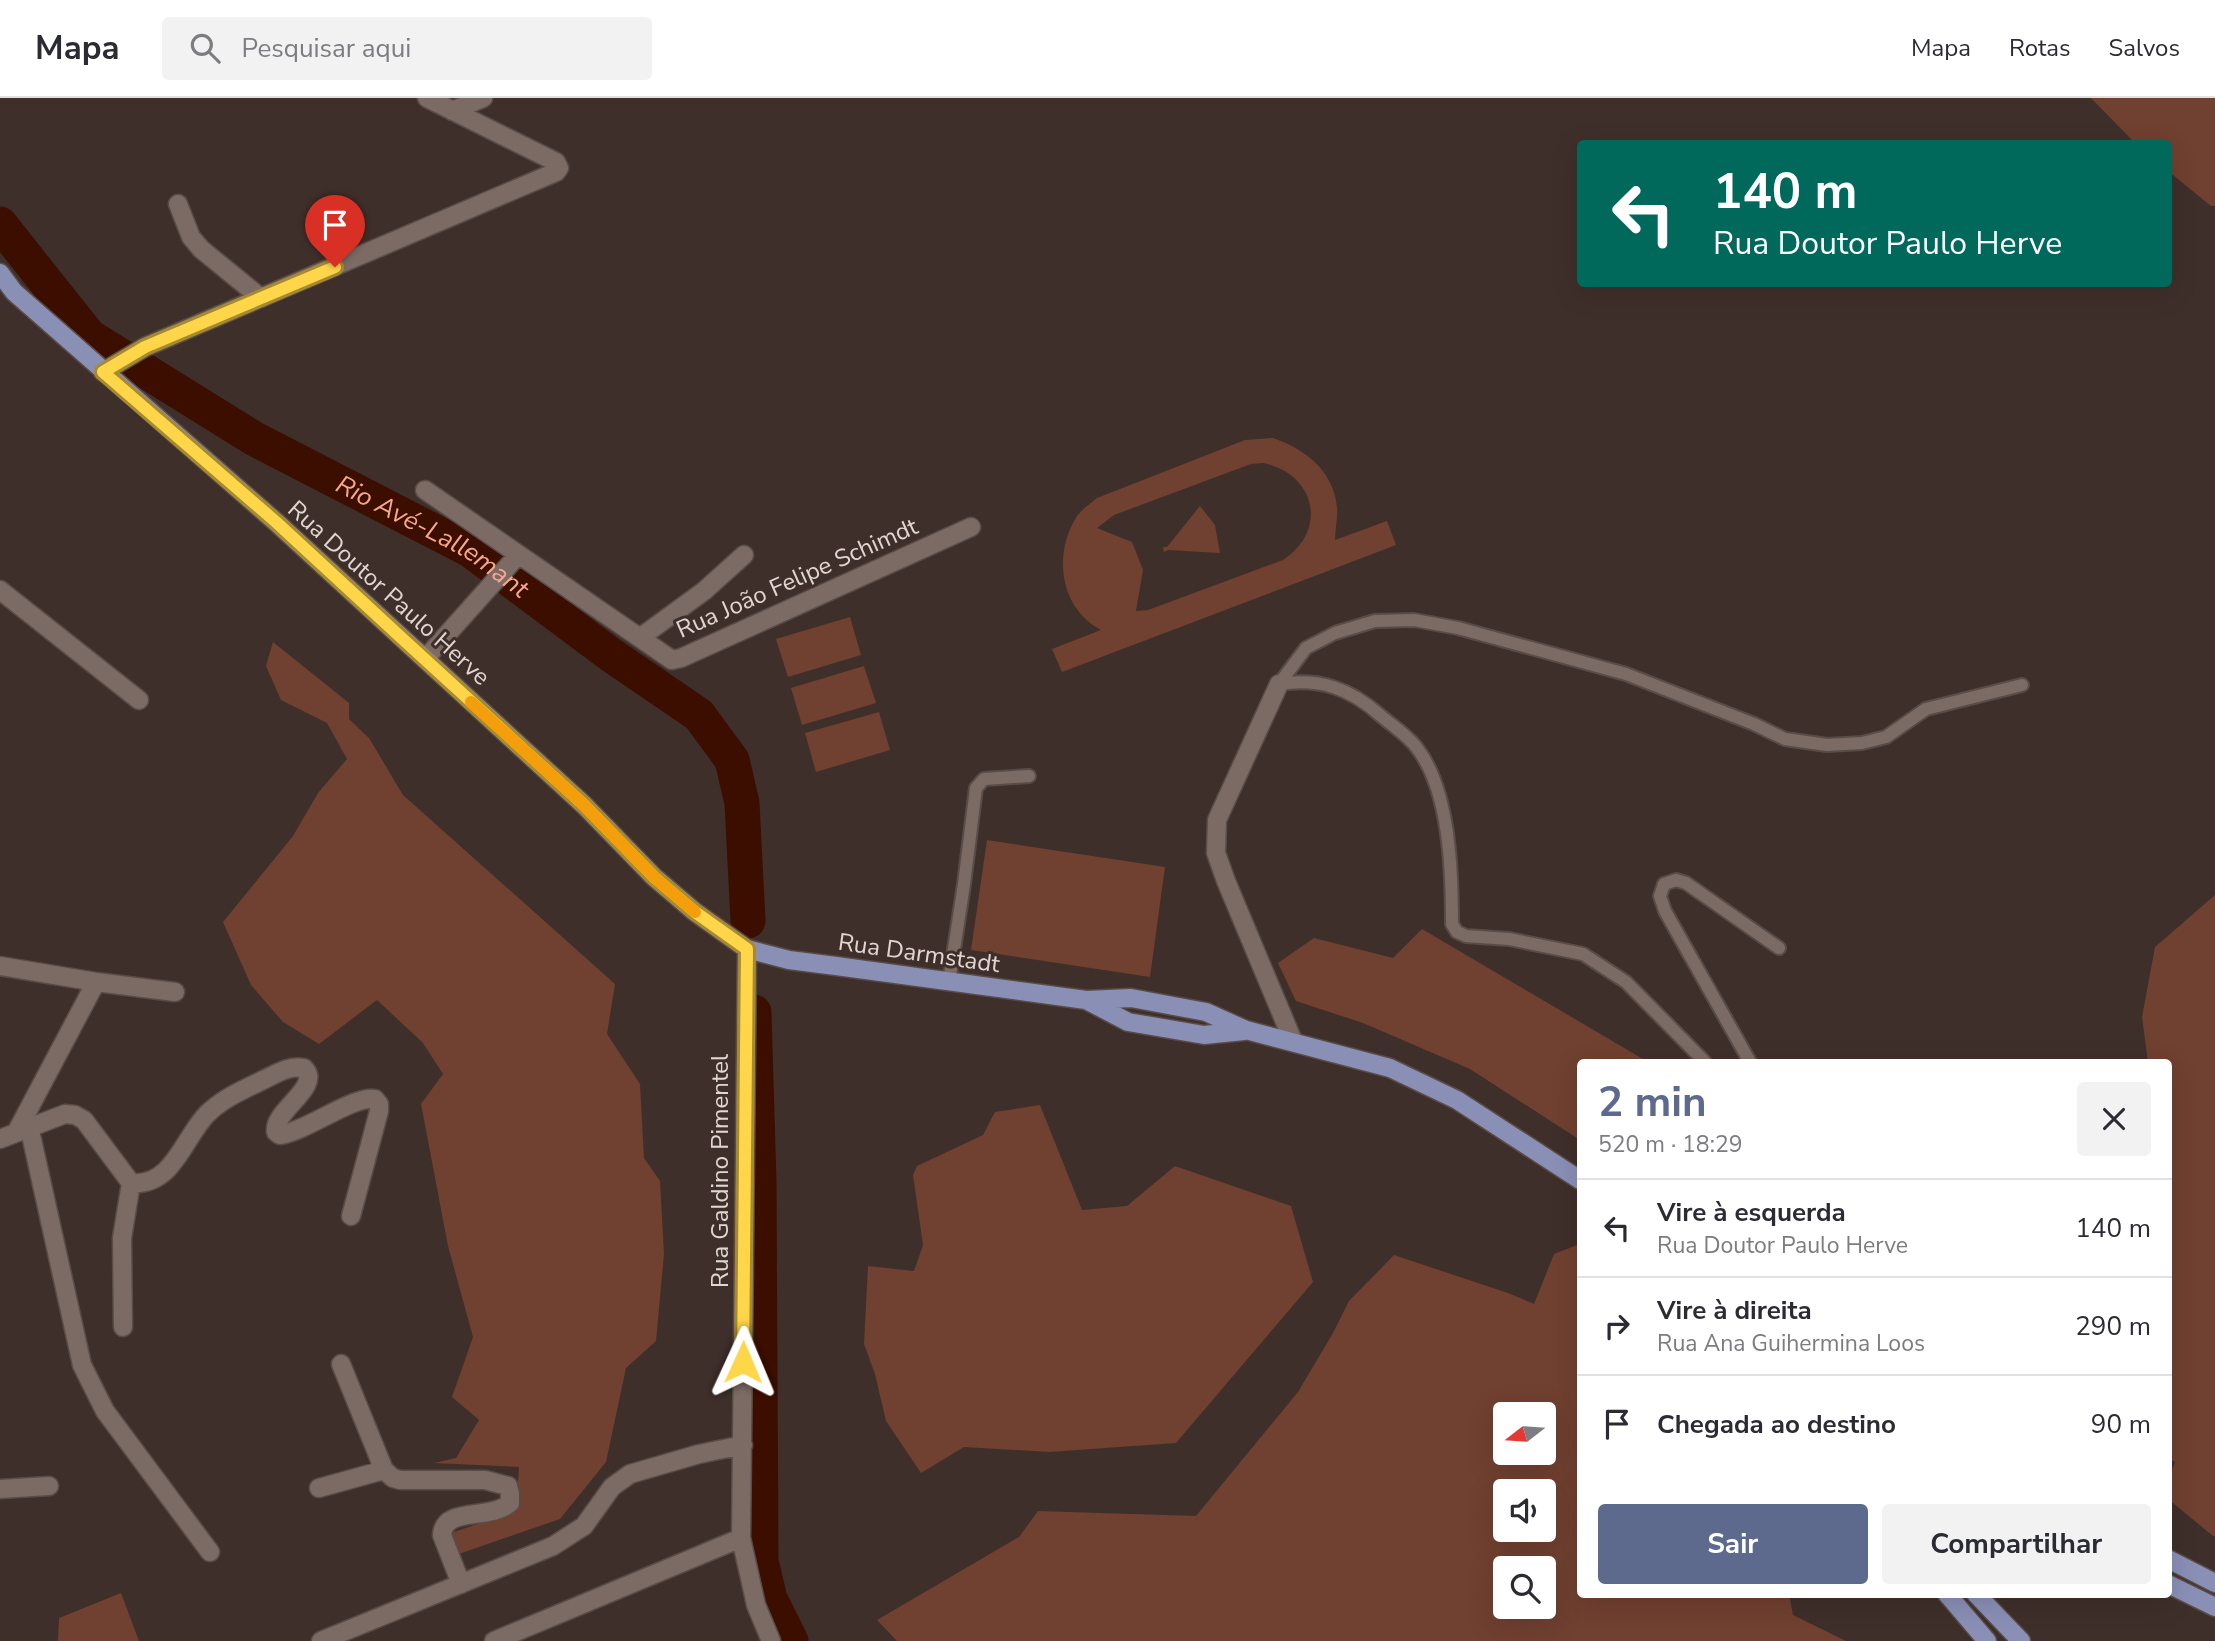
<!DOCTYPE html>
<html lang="pt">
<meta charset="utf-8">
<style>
:root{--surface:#fff;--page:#f2f2f3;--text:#2b2b33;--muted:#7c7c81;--line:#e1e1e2;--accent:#5e698e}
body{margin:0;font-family:"Nunito Sans",sans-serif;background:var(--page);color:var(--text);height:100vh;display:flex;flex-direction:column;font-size:26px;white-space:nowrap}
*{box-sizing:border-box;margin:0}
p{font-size:23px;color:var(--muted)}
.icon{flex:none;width:38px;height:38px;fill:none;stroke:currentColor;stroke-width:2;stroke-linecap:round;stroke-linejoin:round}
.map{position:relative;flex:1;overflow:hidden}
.details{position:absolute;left:1577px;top:961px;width:595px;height:539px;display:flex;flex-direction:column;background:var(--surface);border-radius:7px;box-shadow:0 7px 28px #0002}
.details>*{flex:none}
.hud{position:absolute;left:1577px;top:42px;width:595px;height:147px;border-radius:7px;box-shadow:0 7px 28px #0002;background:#00695c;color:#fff;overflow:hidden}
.needle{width:46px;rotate:253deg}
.controls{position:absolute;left:1493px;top:1304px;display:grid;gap:14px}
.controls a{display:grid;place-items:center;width:63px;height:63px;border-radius:7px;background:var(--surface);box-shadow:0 7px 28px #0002;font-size:35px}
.pin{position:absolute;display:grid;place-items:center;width:60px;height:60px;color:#fff;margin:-72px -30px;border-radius:50% 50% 50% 0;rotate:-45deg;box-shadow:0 0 7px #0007}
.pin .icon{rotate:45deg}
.me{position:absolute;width:77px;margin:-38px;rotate:1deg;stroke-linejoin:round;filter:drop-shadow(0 0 5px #0008)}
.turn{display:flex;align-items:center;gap:24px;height:147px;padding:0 21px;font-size:32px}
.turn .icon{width:91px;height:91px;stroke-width:2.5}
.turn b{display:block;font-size:49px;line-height:60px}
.round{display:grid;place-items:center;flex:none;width:74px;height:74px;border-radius:7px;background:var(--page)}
.head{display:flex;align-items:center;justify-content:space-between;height:119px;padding:0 21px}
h1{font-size:42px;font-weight:700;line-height:52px;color:var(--accent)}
.cta{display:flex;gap:14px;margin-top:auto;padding:14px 21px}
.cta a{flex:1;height:80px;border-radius:7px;background:var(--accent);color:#fff;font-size:28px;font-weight:700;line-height:80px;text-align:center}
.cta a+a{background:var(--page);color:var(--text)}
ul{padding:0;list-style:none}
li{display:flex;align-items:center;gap:21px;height:98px;padding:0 21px;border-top:2px solid var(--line)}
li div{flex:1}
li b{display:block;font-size:26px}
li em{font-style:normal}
header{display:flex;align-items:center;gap:42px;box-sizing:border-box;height:98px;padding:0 35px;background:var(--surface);border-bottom:2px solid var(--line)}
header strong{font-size:33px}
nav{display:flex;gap:38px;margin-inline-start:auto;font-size:24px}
.search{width:490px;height:63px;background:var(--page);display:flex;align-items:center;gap:18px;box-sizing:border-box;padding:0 24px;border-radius:7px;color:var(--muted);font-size:26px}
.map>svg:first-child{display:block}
</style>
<header>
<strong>Mapa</strong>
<div class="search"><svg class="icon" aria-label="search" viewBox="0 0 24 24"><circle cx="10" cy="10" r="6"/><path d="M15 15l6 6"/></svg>Pesquisar aqui</div>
<nav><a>Mapa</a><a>Rotas</a><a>Salvos</a></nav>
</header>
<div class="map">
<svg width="2215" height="1543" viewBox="0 0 2215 1543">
<rect width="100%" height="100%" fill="#3f2f2a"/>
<path fill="#704030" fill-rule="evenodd" d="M 2091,0 L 2215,0 L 2215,108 L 2211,108 L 2168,73 L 2168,46 L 2135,45 Z
M 1273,340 C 1305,351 1333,372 1337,409 C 1338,420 1335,432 1335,442 L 1387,423 L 1396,447 L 1062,574 L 1052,551 L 1101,532 C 1059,510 1053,455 1077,418 C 1082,411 1091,405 1097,400 L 1245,342 ZM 1263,365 C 1315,375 1329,432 1283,462 L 1148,512 L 1136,513 L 1143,472 L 1132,444 L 1097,430 L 1114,417 L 1251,366 Z
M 1200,408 L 1215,427 L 1220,455 L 1168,452 L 1164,454 L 1163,449 L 1167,449 Z
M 850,519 L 861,557 L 788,579 L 776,541 Z
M 273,544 L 349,605 L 349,621 L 369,640 L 403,697 L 615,886 L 607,936 L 640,986 L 644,1060 L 660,1083 L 664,1156 L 656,1243 L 626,1270 L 606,1364 L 560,1421 L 456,1457 L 451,1435 L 516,1413 L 519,1369 L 434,1365 L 456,1360 L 479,1322 L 452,1299 L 473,1239 L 448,1148 L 421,1006 L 443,976 L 423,945 L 377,902 L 319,946 L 283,924 L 251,887 L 223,824 L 293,738 L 318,695 L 347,661 L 327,625 L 281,602 L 266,568 Z
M 864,568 L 876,605 L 802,627 L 791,590 Z
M 879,614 L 890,652 L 816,674 L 805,635 Z
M 987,742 L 1165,769 L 1150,879 L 971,852 Z
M 2215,797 L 2215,1438 L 2213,1438 L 2168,1401 L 2168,1382 L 2175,1364 L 2168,1360 L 2168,964 L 2148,964 L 2142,919 L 2155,849 Z
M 1422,831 L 1648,964 L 1580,964 L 1580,1042 L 1470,971 L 1363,925 L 1296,903 L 1278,865 L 1314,840 L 1393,860 Z
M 1040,1007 L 1082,1112 L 1127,1108 L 1175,1068 L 1291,1108 L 1313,1184 L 1176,1345 L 1049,1354 L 964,1349 L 921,1375 L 886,1323 L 875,1276 L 864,1246 L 868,1168 L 914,1173 L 923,1147 L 913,1077 L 917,1068 L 983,1037 L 995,1014 Z
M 1580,1146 L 1580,1496 L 1789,1496 L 1793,1517 L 1846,1543 L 897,1543 L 877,1522 L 1019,1439 L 1038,1413 L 1196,1418 L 1298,1294 L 1333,1235 L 1349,1203 L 1394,1157 L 1508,1195 L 1534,1206 L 1554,1156 ZM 1505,1316 L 1544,1316 L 1544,1354 L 1505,1354 ZM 1505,1393 L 1544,1393 L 1544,1432 L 1505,1432 ZM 1505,1470 L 1544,1470 L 1544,1508 L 1505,1508 Z
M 121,1495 L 139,1543 L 58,1543 L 59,1520 Z"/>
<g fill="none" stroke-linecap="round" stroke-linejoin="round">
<g stroke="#3c0e00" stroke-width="35">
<path id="s1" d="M 0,126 L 89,238 L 253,340 L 470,452 L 611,557 L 699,617 L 732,662 L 742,705 L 748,823"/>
<path d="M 754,914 L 759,1084 L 761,1463 L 770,1501 L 791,1543"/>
</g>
<g stroke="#594c48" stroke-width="16">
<path id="lane" d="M 1279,586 L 1306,550 L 1335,535 L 1375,523 L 1414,522 L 1458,530 L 1626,576 L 1754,626 L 1785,641 L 1827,647 L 1862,645 L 1886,639 L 1926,611 L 2022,587
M 1279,586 C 1320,580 1350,590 1381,618 C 1393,628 1408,638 1417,650 C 1450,693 1452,774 1452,826 L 1457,834 L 1466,838 L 1509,841 L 1583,856 L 1626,884 L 1705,964
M 949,884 L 964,786 L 976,690 L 984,681 L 1029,678
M 1750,964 L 1665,813 L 1660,798 L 1664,786 L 1676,782 L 1686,785 L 1779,850"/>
</g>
<g stroke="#594c48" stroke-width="21">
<path id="street" d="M 452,13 L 483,0
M 178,106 L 191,139 L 201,151 L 261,200
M 103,274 L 145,249 L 556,74 L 559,70 L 556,64 L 427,0
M 425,392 L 672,562 L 681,560 L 971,429
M 0,492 L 139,602
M 641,539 L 704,493 L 744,457
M 425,561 L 518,457
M 1279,586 L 1217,722 L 1216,755 L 1226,783 L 1293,943
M 747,851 L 741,1440 L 756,1507 L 771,1543
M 0,868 L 96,884 L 175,894
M 29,1028 L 82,1267 L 105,1313 L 210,1454
M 17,1033 L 96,884
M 0,1041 L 65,1016 L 75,1017 L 84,1022 L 131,1085 C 173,1089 184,1039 207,1016 C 223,1000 243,992 263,982 C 276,976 289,967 304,970 C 323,989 272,1013 276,1034 L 280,1037 C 307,1033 354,997 375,1001 L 379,1006 L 379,1013 L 351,1118
M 123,1229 L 122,1140 L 131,1085
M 341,1266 L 384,1372 L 393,1380 L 400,1382 L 485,1382 L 508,1388 L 510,1396 L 510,1405 C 489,1423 444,1408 442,1437 L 461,1486
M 319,1390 L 384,1372
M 0,1391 L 49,1388
M 321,1543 L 553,1448 L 584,1428 L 612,1389 L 630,1376 L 699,1356 L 743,1347
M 494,1543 L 741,1440"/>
</g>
<g stroke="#594c48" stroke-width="21">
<path id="primary" d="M 0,175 L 14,194 L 276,424 L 584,707 L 654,779 L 695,814 L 747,851 L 789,862 L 836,868 L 1086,902 L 1131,900 L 1206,914 L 1246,932 L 1390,970 L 1457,1002 L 1580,1082
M 1086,902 L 1128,924 L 1204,937 L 1244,933
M 2168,1461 L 2215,1485
M 2168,1486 L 2215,1509
M 1947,1496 L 1987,1543
M 1976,1496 L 2021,1543"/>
</g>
<use href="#lane" stroke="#7c6a64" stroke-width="12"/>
<use href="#street" stroke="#7c6a64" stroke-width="18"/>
<use href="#primary" stroke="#8a8fb6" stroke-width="18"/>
</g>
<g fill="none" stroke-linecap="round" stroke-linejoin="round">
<g stroke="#a68a30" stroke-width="18">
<path id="route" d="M 335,169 L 145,249 L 103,274 L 276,424 L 406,544 L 584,707 L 654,779 L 695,814 L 747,851 L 743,1264"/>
</g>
<use href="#route" stroke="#ffd54a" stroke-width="12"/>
<path stroke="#f59e0b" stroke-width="12" d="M 471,604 L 584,707 L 654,779 L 695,814"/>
</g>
<g text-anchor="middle" stroke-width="6" stroke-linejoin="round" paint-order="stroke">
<g font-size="24" fill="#e0d6d2" stroke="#3f2f2a">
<text transform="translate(797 480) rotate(-24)" y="8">Rua João Felipe Schimdt</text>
<text transform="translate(389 495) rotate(42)" y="8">Rua Doutor Paulo Herve</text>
<text transform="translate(919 855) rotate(8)" y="8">Rua Darmstadt</text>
<text transform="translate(720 1073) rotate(-90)" y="8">Rua Galdino Pimentel</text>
</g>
<g font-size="26" font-style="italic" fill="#f7a78d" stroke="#3f2f2a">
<text dy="9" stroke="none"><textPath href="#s1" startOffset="541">Rio Avé‐Lallemant</textPath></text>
</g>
</g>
</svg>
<div class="controls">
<a><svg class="needle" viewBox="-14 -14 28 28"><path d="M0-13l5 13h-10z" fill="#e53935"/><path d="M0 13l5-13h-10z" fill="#7c7c81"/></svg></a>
<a><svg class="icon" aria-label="sound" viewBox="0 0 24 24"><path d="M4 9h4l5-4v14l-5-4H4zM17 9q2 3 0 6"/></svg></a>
<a><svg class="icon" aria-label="search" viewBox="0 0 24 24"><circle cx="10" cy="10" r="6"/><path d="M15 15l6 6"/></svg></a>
</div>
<div class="pin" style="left:335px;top:169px;background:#d93025"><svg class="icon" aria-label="arrive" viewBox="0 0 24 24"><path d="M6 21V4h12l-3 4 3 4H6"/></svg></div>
<svg class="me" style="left:743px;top:1264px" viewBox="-20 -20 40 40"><path d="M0-17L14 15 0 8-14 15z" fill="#ffd54a" stroke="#fff" stroke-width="4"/></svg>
<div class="hud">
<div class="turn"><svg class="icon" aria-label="left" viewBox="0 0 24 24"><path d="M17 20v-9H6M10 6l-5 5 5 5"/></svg><div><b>140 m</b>Rua Doutor Paulo Herve</div></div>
</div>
<section class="details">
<div class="head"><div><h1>2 min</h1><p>520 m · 18:29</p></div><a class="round"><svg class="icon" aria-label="close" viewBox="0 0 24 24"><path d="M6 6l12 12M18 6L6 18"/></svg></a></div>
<ul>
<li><svg class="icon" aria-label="left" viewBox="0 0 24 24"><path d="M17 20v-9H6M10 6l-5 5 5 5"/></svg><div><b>Vire à esquerda</b><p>Rua Doutor Paulo Herve</p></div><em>140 m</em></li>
<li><svg class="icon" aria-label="right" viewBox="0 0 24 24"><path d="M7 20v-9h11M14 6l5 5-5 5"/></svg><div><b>Vire à direita</b><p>Rua Ana Guihermina Loos</p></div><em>290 m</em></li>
<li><svg class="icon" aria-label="arrive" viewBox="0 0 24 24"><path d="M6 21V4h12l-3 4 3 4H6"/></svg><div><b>Chegada ao destino</b></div><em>90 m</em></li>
</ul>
<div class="cta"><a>Sair</a><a>Compartilhar</a></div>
</section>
</div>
